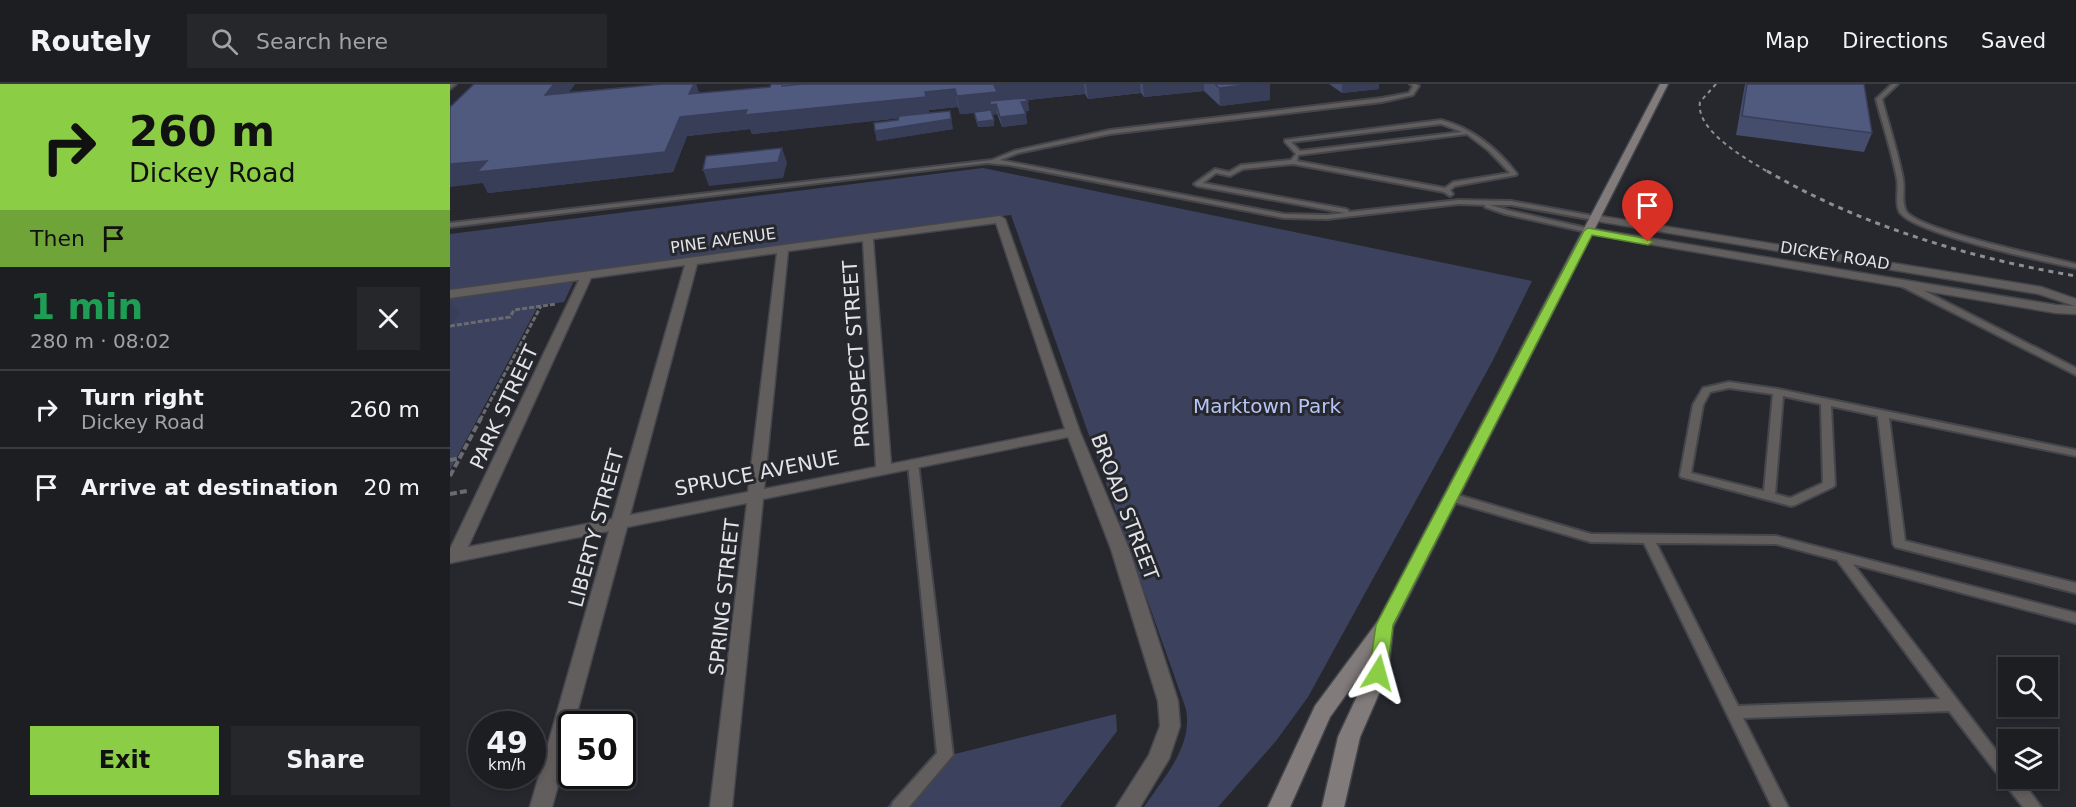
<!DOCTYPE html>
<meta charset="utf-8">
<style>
:root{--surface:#1c1e22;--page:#25272a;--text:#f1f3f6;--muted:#a0a2a5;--line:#3a3c40;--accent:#8bce46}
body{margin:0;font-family:"DejaVu Sans",sans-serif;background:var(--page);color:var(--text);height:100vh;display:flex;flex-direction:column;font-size:22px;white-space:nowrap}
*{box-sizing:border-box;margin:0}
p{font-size:20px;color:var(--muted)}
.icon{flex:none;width:33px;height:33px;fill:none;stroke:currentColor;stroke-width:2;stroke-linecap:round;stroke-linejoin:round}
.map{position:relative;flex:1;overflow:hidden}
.drawer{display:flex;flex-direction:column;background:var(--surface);width:450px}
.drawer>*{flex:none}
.guide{background:#8bce46;color:#111;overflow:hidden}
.controls{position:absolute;left:1548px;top:573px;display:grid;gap:12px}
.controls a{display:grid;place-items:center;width:60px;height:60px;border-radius:0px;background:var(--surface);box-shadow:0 3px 9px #0003,0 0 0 2px var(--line);font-size:30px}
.speed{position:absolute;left:18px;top:627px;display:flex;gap:12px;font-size:30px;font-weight:700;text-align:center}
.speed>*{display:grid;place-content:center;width:78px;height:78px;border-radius:50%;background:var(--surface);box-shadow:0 3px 9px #0003,0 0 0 2px var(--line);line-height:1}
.speed small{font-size:15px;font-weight:400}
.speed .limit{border:3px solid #111;border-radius:9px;background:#fff;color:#111}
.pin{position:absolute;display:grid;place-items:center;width:51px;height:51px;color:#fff;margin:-62px -26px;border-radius:50% 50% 50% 0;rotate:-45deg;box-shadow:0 0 6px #0007}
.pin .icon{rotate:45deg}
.me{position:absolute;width:66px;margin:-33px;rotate:8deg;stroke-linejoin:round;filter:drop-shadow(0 0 4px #0008)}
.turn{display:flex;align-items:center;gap:21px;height:126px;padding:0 30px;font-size:27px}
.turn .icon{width:78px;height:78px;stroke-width:2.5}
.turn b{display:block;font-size:42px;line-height:51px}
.then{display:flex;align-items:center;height:57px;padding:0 30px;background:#0003;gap:12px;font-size:22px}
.round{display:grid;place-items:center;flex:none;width:63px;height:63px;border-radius:0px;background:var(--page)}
.overview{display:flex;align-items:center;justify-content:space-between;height:102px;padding:0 30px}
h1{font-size:36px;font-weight:700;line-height:45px;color:#1e9e55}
.button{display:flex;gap:12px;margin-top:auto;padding:12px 30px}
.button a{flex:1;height:69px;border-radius:0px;background:var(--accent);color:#111;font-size:24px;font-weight:700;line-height:69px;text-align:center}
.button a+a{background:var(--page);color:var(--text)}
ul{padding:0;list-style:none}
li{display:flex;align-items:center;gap:18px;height:78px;padding:0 30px;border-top:2px solid var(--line)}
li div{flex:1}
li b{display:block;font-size:22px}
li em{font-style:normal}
header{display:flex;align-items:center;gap:36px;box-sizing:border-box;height:84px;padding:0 30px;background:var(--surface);border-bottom:2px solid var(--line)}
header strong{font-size:28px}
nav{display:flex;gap:33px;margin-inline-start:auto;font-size:21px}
.search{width:420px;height:54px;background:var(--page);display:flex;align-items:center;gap:15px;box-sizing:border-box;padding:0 21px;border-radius:0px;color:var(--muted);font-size:22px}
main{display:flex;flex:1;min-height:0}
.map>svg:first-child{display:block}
</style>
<header>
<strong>Routely</strong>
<div class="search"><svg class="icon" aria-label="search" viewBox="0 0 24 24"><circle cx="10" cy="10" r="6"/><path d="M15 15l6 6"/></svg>Search here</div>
<nav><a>Map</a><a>Directions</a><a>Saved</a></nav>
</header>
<main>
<section class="drawer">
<div class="guide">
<div class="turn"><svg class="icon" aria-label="right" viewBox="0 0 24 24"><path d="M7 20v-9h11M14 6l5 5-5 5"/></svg><div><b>260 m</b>Dickey Road</div></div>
<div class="then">Then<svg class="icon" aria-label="arrive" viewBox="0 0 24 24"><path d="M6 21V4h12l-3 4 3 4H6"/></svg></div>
</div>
<div class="overview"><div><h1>1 min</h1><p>280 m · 08:02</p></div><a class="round"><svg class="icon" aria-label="close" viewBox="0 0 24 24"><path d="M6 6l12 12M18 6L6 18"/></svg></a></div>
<ul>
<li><svg class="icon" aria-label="right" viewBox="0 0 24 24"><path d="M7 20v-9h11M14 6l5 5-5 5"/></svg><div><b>Turn right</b><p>Dickey Road</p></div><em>260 m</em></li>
<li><svg class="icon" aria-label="arrive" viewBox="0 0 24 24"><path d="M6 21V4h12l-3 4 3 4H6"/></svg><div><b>Arrive at destination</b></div><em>20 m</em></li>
</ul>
<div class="button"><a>Exit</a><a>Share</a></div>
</section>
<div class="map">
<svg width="1626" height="723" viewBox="0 0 1626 723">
<rect width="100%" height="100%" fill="#26282e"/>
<path fill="#3c425d" d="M 533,84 L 1082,197 L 1042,278 L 858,613 L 826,657 L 768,723 L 694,723 C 714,693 743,663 736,625 L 561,131 L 0,207 L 0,150 Z
M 124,197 L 114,218 L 88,222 L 0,386 L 0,241 L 9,229 L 0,230 L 0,214 Z
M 666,630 L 667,647 L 610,723 L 437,723 L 481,676 Z"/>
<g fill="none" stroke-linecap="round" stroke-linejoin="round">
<g stroke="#44464c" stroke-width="4">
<path id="lane" d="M 0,0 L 6,0 L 0,5 Z
M 960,0 L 966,0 L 969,2 L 963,11 L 932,18 L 660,50 L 568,69 L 550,76 L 834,130 L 877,131 L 895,129 L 747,102 L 744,100 L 765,85 L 779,88 L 791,81 L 841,76 L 846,70 L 835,58 L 835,56 L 991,36 C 1022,44 1048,65 1067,90 L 1066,91 L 1005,102 L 1000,106 L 1003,110 L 1000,112 L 994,108 L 843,80 L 793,85 L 780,92 L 766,89 L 753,99 L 896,125 L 898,126 L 899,128 L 1009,116 L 1061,117 L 1144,132 L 1148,134 L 1144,136 L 1061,121 L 1040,121 L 1057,126 L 1141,145 L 1141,149 L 1055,130 L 1035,123 L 1035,121 L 1009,120 L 877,135 L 834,134 L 559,81 L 537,79 L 0,143 L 0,139 L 542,76 L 564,67 L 660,46 L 932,14 L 959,9 L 963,2 ZM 991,40 L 1012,48 L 850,67 L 841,58 ZM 1017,50 L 1039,67 L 1060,89 L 1003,98 L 995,104 L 847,77 L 848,71 Z
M 1442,0 L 1448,0 L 1432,15 C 1439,42 1448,68 1453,95 C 1455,105 1451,117 1456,127 C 1467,146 1599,173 1626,180 L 1626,184 C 1597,178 1459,149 1449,127 C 1445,117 1449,106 1447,95 C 1442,68 1433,42 1426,15 Z
M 1447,196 L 1453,196 L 1626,284 L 1626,291 L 1447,200 Z
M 1279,298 L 1328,305 L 1626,366 L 1626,372 L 1439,334 L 1455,457 L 1626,499 L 1626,509 L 1445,463 L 1443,460 L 1428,332 L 1381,322 L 1385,401 L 1383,403 L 1345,421 L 1341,422 L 1231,393 L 1230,391 L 1243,321 L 1253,304 ZM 1279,304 L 1323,310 L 1314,407 L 1241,389 L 1253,321 L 1260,308 ZM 1333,312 L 1371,320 L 1373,399 L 1340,414 L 1325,410 Z
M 463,376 L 468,379 L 503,671 L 459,723 L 441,723 L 443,718 L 487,669 L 458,379 Z
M 1001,409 L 1141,450 L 1326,452 L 1626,529 L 1626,539 L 1403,480 L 1558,682 L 1558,694 L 1570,694 L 1591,723 L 1573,723 L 1499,627 L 1293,634 L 1338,723 L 1322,723 L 1194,459 L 1141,458 L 997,416 L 995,413 ZM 1206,459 L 1326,460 L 1387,476 L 1490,615 L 1288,622 Z"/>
</g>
<g stroke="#44464c" stroke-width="3">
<path id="street" d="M 1144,131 L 1591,203 L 1626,215 L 1626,230 L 1606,229 L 1134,149 L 1133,147 L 1138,144 L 1606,221 L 1625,222 L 1589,210 L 1140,136 L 1140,132 Z
M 550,132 L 555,135 L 630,348 L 679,465 L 728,617 L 730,642 L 719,675 L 690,723 L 666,723 L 699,671 L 710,642 L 708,617 L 661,465 L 618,353 L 313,415 L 282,723 L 260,723 L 297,419 L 177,443 L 124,640 L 122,640 L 122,651 L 102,723 L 80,723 L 159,447 L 0,479 L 0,465 L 129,196 L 0,214 L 0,206 ZM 546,139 L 615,345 L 441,380 L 423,155 ZM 413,157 L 426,383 L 314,405 L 338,167 ZM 327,169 L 298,408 L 180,431 L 247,180 ZM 235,181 L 162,435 L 18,463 L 141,194 Z"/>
</g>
<g stroke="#44464c" stroke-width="3">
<path id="secondary" d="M 1210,0 L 1218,0 L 943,543 L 938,589 L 910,653 L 894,723 L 872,723 L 888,653 L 918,589 L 920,577 L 880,633 L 840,723 L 818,723 L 865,622 L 928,537 Z"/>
</g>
<path stroke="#696b70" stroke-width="3" stroke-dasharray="5 2" stroke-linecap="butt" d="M 0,242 L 60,233 L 64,226 L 106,220
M 30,336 L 91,222"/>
<path stroke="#696b70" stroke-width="4" stroke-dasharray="7 3" stroke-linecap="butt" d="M 0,376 L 10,374
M 0,392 L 31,334
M 0,410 L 17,407"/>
<use href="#lane" fill="#625e5d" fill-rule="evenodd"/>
<use href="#street" fill="#625e5d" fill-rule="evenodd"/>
<use href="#secondary" fill="#827b7b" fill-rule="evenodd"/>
<path stroke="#8d8e93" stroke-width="2" stroke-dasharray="4 4" stroke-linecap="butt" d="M 1266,0 L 1250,18 C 1245,47 1298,76 1320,89"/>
<path stroke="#8d8e93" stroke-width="3" stroke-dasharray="5 5" stroke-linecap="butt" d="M 1317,87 C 1412,142 1519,174 1626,192"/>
</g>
<path fill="#454d6c" d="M 125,0 L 119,8 L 212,0 L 246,0 L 249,9 L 320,3 L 321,0 L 820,0 L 820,16 L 770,22 L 754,7 L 694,13 L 691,9 L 638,15 L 635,10 L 577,16 L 579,27 L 575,27 L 577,40 L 552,43 L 547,30 L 542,31 L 544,42 L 528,43 L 524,29 L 510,30 L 508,23 L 479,26 L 479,29 L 503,45 L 427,57 L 425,47 L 448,36 L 449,34 L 302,50 L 300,45 L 237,52 L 223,88 L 38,109 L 33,99 Z
M 879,0 L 929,0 L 929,5 L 892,9 Z
M 1295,0 L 1414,0 L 1422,49 L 1414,68 L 1286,51 Z"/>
<path fill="#383e58" d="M 104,0 L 125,0 L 104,29 L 95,11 Z
M 244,0 L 246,0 L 251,15 L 239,10 Z
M 556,0 L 634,0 L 635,10 L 549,19 L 546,20 L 547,30 L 542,31 L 541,27 L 510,30 L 507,12 L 544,1 Z
M 636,0 L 690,0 L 691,9 L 638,15 Z
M 693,0 L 754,0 L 754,7 L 694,13 Z
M 803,0 L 820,0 L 820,16 L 770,22 L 769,4 Z
M 892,0 L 929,0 L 929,5 L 892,9 Z
M 505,5 L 508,23 L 479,26 L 480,31 L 302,50 L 300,45 L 237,52 L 223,88 L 38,109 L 33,99 L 0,103 L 0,80 L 230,33 Z
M 578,17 L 579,27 L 573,28 L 571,18 Z
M 500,27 L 503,45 L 427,57 L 425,47 Z
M 576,30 L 577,40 L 552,43 L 550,33 Z
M 544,36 L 544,42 L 528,43 L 527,38 Z
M 332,64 L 337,79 L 333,94 L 259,102 L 253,86 Z
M 1,216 L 9,229 L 2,240 L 0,241 L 0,218 Z"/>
<path fill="#50597e" stroke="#383e58" stroke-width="1.5" d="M 24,0 L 104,0 L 95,11 L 212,0 L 244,0 L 239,10 L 320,3 L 321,0 L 332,0 L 332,2 L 352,0 L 556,0 L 544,1 L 547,8 L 507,12 L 505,5 L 475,8 L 476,13 L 295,31 L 297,26 L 230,33 L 215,68 L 27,88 L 37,77 L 0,80 L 0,23 Z
M 765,0 L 803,0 L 769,4 Z
M 1297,0 L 1414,0 L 1422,49 L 1292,32 Z
M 575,14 L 578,17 L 571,18 L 576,30 L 550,33 L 546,20 L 540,21 L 540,17 Z
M 541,26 L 544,36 L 527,38 L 524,28 Z
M 500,27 L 501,35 L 425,47 L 424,39 L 448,36 L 449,32 Z
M 332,64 L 328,78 L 253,86 L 256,72 Z"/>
<path fill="#8bce46" stroke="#5a862e" stroke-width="1.5" d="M 1138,144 L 1198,155 L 1203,158 L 1198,161 L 1142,151 L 943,541 L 937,589 L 935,594 L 928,596 L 922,594 L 919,589 L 926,541 L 1134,147 Z"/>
<g text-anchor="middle" stroke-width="6" stroke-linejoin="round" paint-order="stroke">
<g font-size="16" fill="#e3e4e8" stroke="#26282e">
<text transform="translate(273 156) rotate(-8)" y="6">PINE AVENUE</text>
<text transform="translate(1385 171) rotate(9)" y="6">DICKEY ROAD</text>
</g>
<g font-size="20" fill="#e3e4e8" stroke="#26282e">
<text transform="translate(406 270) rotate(-94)" y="7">PROSPECT STREET</text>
<text transform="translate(54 323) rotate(-65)" y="7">PARK STREET</text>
<text transform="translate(307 389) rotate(-11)" y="7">SPRUCE AVENUE</text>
<text transform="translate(675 423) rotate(69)" y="7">BROAD STREET</text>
<text transform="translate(146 444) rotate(-75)" y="7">LIBERTY STREET</text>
<text transform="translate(274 513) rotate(-84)" y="7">SPRING STREET</text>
</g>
<g font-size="20" fill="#b7c4f7" stroke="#26282e">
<text x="817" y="329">Marktown Park</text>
</g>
</g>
</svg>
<div class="controls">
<a><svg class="icon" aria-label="search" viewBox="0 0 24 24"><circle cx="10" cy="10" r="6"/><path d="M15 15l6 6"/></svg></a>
<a><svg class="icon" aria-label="layers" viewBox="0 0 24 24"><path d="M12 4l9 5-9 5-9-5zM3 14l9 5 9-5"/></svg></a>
</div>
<div class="speed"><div>49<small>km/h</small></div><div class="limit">50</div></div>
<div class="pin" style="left:1198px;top:158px;background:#d93025"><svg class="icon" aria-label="arrive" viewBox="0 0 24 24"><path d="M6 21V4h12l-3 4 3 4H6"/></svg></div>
<svg class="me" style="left:928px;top:589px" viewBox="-20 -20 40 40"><path d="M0-17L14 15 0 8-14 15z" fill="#8bce46" stroke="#fff" stroke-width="4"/></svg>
</div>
</main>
